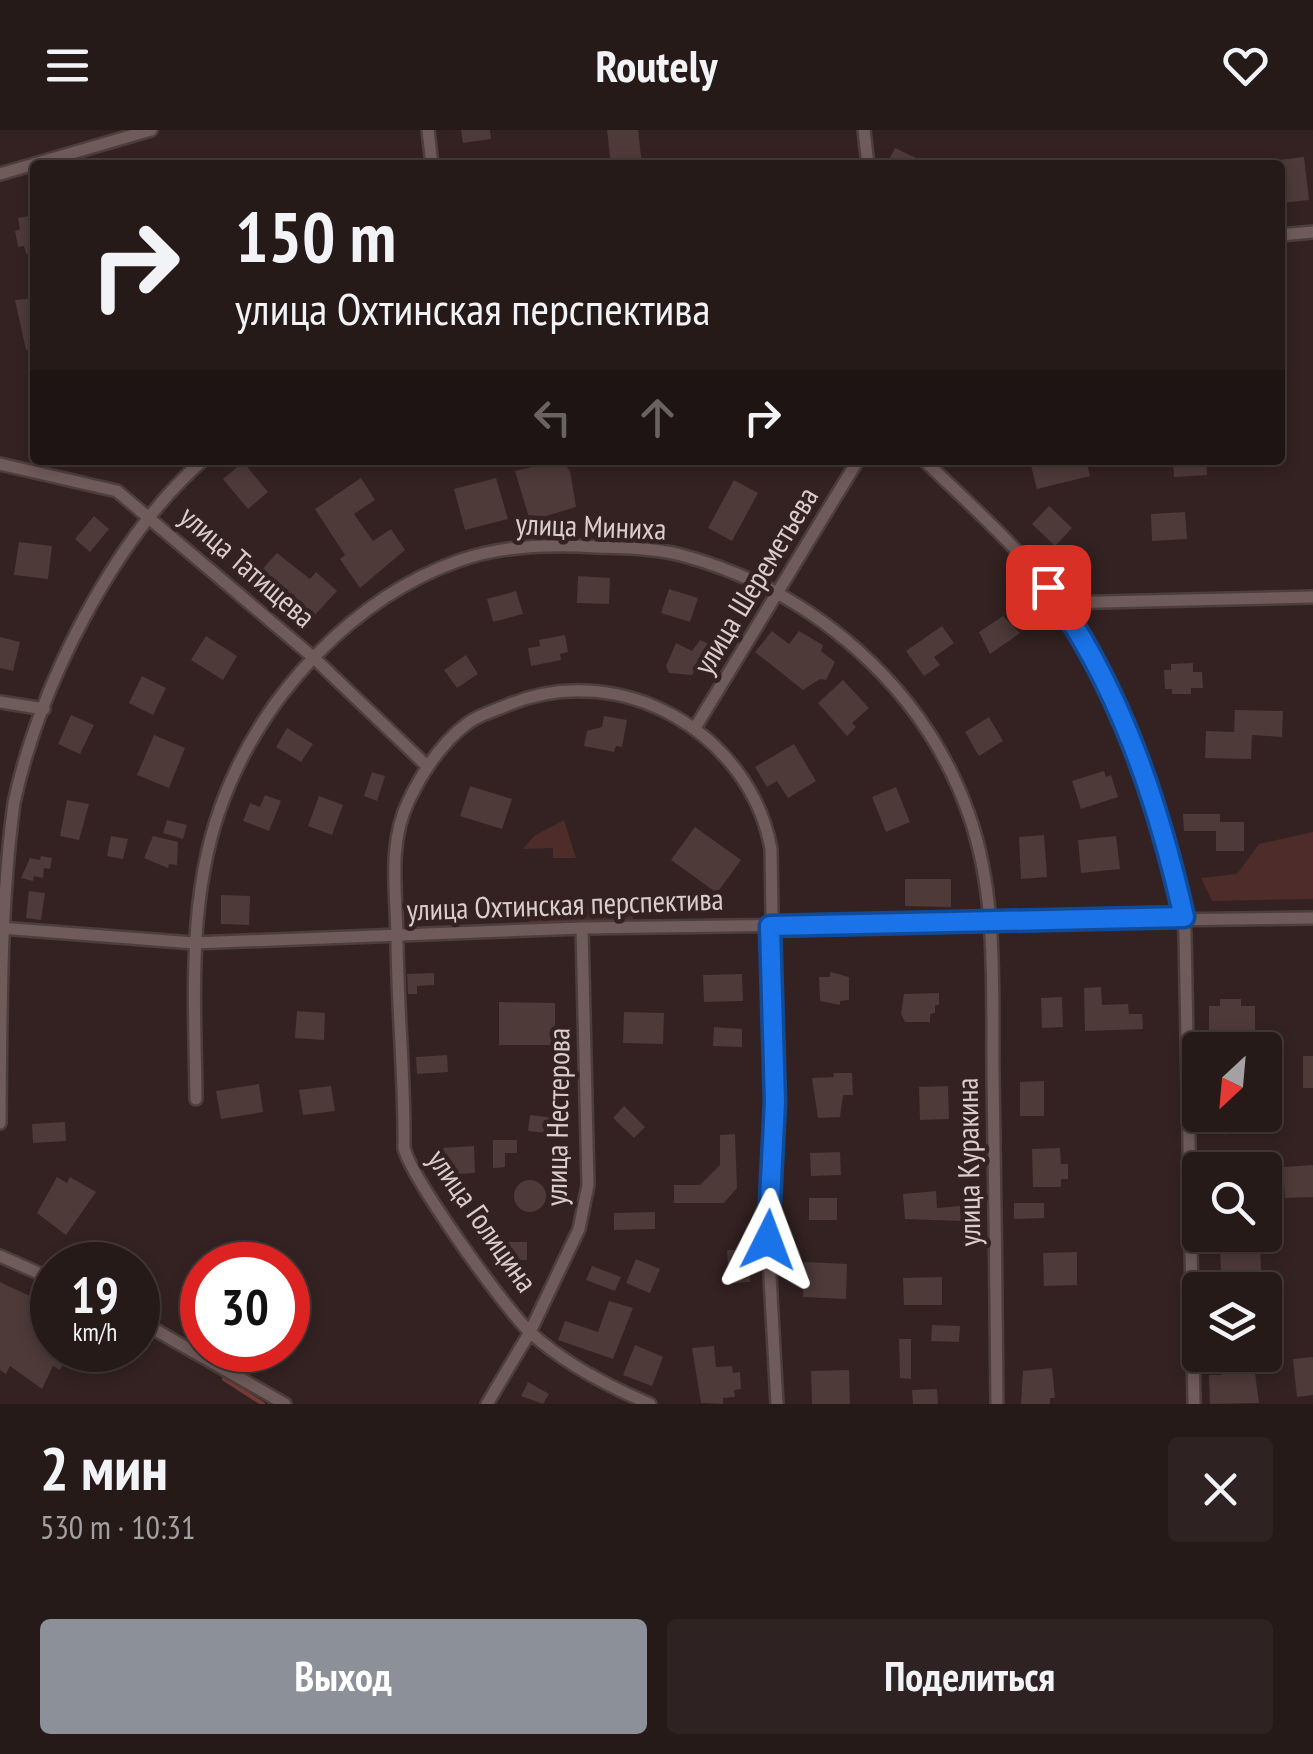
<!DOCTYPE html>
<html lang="ru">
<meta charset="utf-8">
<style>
:root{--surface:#261a19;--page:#2e2322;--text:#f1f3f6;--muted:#a4a1a2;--line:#423838;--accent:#8c9099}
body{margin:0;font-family:"PT Sans Narrow",sans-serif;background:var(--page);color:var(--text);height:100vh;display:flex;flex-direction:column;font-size:38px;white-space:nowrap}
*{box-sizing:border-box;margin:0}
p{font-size:32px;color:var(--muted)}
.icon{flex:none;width:55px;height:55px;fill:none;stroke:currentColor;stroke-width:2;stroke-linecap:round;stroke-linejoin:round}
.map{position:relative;height:1274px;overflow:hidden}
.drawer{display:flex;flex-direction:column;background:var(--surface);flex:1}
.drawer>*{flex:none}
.top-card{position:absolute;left:30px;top:30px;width:1255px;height:305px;border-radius:10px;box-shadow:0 5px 15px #0003,0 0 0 2px var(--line);background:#261a19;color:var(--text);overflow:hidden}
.needle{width:65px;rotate:206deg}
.tools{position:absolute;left:1182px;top:902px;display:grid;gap:20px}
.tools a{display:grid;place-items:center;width:100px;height:100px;border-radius:10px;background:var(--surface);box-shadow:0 5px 15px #0003,0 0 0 2px var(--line);font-size:50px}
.speed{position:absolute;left:30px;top:1112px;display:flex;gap:20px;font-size:50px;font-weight:700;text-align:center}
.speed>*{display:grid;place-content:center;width:130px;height:130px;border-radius:50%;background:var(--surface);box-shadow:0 5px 15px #0003,0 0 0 2px var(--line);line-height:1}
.speed small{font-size:25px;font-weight:400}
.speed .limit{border:15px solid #d22;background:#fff;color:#111}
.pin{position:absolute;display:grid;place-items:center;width:85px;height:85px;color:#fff;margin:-42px;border-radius:20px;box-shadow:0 5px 15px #0006}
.me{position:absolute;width:110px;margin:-55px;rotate:3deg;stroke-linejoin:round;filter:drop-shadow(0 0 8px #0008)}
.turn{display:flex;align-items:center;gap:35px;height:210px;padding:0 40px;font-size:45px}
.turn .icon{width:130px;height:130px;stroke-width:2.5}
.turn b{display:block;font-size:70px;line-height:85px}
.lanes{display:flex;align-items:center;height:95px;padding:0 40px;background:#0003;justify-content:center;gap:50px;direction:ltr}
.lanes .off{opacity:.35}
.round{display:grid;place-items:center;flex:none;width:105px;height:105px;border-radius:10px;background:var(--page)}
.summary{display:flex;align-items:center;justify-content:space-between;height:170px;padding:0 40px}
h1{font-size:60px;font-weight:700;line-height:75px}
.primary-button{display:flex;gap:20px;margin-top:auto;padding:20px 40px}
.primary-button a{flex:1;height:115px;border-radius:10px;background:var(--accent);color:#fff;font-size:40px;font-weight:700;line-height:115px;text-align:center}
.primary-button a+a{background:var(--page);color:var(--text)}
header{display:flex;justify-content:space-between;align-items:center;height:130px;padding:0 40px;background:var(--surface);font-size:45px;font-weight:700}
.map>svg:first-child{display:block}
</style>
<header><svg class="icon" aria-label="menu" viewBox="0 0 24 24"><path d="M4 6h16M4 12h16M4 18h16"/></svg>Routely<svg class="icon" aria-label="heart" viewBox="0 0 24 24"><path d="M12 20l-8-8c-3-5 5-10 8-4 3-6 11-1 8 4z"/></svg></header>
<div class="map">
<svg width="1313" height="1274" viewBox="0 0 1313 1274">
<rect width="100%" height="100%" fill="#332221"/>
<path fill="#4e2c29" d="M 564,690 L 576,728 L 553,728 L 553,718 L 523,719 L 534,706 Z
M 1313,702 L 1313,769 L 1212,771 L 1201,748 L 1237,744 L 1259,714 Z
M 635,775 L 632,795 L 529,797 L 527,779 Z"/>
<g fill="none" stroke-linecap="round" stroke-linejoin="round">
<path stroke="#763a37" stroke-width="4" d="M 224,1249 L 263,1274"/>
</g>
<path fill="#4d3a39" d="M 461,0 L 490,0 L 491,9 L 463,13 Z
M 607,0 L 638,0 L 642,35 L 611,35 Z
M 895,18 L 931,35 L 886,35 Z
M 1304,27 L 1309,70 L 1281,73 L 1279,30 Z
M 35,85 L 35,122 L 26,124 L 24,116 L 18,117 L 15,101 L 20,99 L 18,88 Z
M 35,168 L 35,219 L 26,220 L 15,170 Z
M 561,330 L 570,341 L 576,377 L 530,391 L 515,341 Z
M 1086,330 L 1090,346 L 1037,359 L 1030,332 Z
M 1173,330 L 1206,330 L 1207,345 L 1174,347 Z
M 243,332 L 268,362 L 248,379 L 223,349 Z
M 361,348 L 375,370 L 354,384 L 373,411 L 391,399 L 405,420 L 360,458 L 340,429 L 345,425 L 315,379 Z
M 496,348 L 508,389 L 465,400 L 454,359 Z
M 734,350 L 758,363 L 732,411 L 708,398 Z
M 1049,376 L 1072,398 L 1055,416 L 1032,394 Z
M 1185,382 L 1187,409 L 1152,411 L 1151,384 Z
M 94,386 L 109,399 L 90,422 L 75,409 Z
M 19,412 L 52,416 L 48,449 L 14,445 Z
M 277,423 L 310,449 L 316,442 L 337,461 L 314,486 L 291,471 L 286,476 L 255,447 Z
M 578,446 L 610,448 L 609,474 L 577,473 Z
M 669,459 L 698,468 L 690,492 L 661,483 Z
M 516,461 L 523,484 L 493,492 L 487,469 Z
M 1003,486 L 1020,503 L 990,524 L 979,502 Z
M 942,496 L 954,513 L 934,527 L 940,535 L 924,546 L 906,521 Z
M 772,501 L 789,514 L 799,501 L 823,515 L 821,521 L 835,532 L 826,550 L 820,549 L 803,560 L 755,522 Z
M 565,505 L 568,522 L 560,524 L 561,530 L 531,536 L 528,518 L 540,516 L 539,510 Z
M 206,506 L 237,526 L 223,550 L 191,530 Z
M 0,507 L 20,512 L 13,541 L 0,538 Z
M 700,510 L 709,514 L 705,534 L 700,533 L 692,545 L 669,543 L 666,536 L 676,513 L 692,521 Z
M 466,525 L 478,544 L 457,558 L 444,540 Z
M 1193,533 L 1193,542 L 1202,542 L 1203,558 L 1191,558 L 1191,564 L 1172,564 L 1172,559 L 1165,559 L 1164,540 L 1171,540 L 1171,534 Z
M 142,546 L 166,558 L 153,585 L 129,573 Z
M 843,550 L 869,578 L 852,593 L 856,597 L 847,606 L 818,573 Z
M 1235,580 L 1283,581 L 1282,607 L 1252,605 L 1251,629 L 1205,628 L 1206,601 L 1234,602 Z
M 71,585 L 94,595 L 80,624 L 58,614 Z
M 604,586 L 627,590 L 622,617 L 616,616 L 614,622 L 584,616 L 587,601 L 602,597 Z
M 989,587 L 1003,611 L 979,626 L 965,602 Z
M 287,598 L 313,614 L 301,632 L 276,617 Z
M 154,605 L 185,618 L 169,658 L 137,645 Z
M 794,614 L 816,651 L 788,668 L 777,651 L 767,657 L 755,637 Z
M 1104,641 L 1106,647 L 1111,645 L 1118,667 L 1081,679 L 1072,651 Z
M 372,642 L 385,646 L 377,671 L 364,666 Z
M 470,656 L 512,669 L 502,699 L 460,686 Z
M 896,657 L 910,692 L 886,702 L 872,667 Z
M 265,665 L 281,671 L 269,701 L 243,691 L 250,673 L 260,677 Z
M 319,666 L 343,675 L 332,705 L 308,696 Z
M 67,670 L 89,674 L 79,710 L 60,706 Z
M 1183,684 L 1220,684 L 1220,692 L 1244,692 L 1244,721 L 1216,721 L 1216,701 L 1184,701 Z
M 167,690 L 187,695 L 183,709 L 163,703 Z
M 695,697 L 741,730 L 717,763 L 671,730 Z
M 1044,705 L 1047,747 L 1021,749 L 1019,707 Z
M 111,706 L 128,709 L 123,729 L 107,726 Z
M 153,706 L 178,712 L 177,735 L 169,734 L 168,738 L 144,728 Z
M 1116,706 L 1120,739 L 1081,743 L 1078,710 Z
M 41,726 L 52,728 L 50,739 L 44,738 L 43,748 L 34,746 L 33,751 L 21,748 L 30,728 L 40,730 Z
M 905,749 L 951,749 L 951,777 L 905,776 Z
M 29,761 L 45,763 L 41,790 L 26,788 Z
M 221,765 L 250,766 L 249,795 L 221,794 Z
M 830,842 L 849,847 L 849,870 L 840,871 L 840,875 L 820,871 L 819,847 L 830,847 Z
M 434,843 L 434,855 L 417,856 L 417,864 L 408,864 L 407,844 Z
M 742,844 L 743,871 L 704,872 L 703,845 Z
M 1101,857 L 1102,875 L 1128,874 L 1129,884 L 1142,884 L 1143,899 L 1085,901 L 1084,858 Z
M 939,863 L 939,875 L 935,875 L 935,883 L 930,884 L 930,892 L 905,892 L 901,884 L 904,864 Z
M 1062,867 L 1063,897 L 1042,898 L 1041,868 Z
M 1220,869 L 1241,869 L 1241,876 L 1255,876 L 1255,904 L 1221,910 L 1221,904 L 1209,905 L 1209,876 L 1220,876 Z
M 499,872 L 555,873 L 555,915 L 499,915 Z
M 297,881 L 325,883 L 324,910 L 295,908 Z
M 624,882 L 664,883 L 663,914 L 623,913 Z
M 714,897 L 742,899 L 742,917 L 713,916 Z
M 447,925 L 448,942 L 417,944 L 416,927 Z
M 1303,926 L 1313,926 L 1313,958 L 1303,958 Z
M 833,943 L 852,943 L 853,965 L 843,965 L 840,987 L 818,988 L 812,948 L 834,947 Z
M 1044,951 L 1044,986 L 1020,986 L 1020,952 Z
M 259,954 L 263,982 L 221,989 L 216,961 Z
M 331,956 L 335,981 L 303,985 L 299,960 Z
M 948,956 L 949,989 L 920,990 L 919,957 Z
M 624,976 L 645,997 L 634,1008 L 613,988 Z
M 530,985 L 556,988 L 554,1004 L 528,1001 Z
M 1215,985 L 1253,985 L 1255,989 L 1225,1005 Z
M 65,992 L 66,1011 L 33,1013 L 32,994 Z
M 735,1004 L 737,1058 L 724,1073 L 674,1073 L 674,1055 L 700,1055 L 720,1035 L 720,1005 Z
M 493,1010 L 517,1010 L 517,1023 L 505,1023 L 505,1037 L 493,1038 Z
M 474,1016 L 475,1043 L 443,1045 L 442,1018 Z
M 1060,1018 L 1061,1034 L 1068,1034 L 1068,1049 L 1061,1049 L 1061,1057 L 1033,1057 L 1032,1019 Z
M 840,1022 L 841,1045 L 811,1046 L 810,1023 Z
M 1313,1035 L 1313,1067 L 1285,1068 L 1283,1037 Z
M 57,1047 L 67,1053 L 70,1047 L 96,1062 L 66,1105 L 37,1083 Z
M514 1066a16 16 0 1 1 32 0a16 16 0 1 1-32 0Z
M 936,1061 L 937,1078 L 960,1076 L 961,1091 L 905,1089 L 903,1064 Z
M 809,1068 L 837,1068 L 837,1090 L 809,1090 Z
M 1014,1073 L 1044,1073 L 1044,1088 L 1014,1089 Z
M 655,1082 L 655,1099 L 614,1100 L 614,1083 Z
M 500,1112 L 527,1112 L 527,1130 L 500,1130 Z
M 1260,1117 L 1262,1157 L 1222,1160 L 1220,1119 Z
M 727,1120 L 749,1120 L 750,1152 L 729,1153 Z
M 1077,1122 L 1077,1155 L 1044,1156 L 1043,1123 Z
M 636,1129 L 660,1139 L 650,1163 L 626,1153 Z
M 804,1132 L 847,1134 L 846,1169 L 803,1167 Z
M 592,1136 L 621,1147 L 615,1161 L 586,1150 Z
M 942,1147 L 942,1175 L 904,1175 L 903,1148 Z
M 0,1152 L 34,1168 L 36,1164 L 45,1169 L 31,1198 L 49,1200 L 52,1220 L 70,1220 L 60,1240 L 53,1236 L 42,1259 L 10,1236 L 6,1244 L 0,1240 Z
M 609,1171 L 633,1178 L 613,1229 L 558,1210 L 565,1191 L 598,1202 Z
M 932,1195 L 960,1196 L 959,1212 L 931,1211 Z
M 899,1209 L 911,1209 L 911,1249 L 900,1248 Z
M 635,1215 L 663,1227 L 652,1256 L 623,1245 Z
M 714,1216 L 716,1237 L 732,1236 L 733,1243 L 740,1242 L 741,1259 L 734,1260 L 735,1267 L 723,1268 L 723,1274 L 701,1273 L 692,1218 Z
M 1313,1227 L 1313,1265 L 1297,1267 L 1293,1229 Z
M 1254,1236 L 1259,1273 L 1210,1274 L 1209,1245 L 1222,1245 L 1222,1237 Z
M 1052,1238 L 1055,1268 L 1050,1268 L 1050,1274 L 1021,1274 L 1023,1241 Z
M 849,1240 L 850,1274 L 812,1274 L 811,1241 Z
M 528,1252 L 549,1264 L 543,1274 L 521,1266 Z
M 937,1259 L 938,1274 L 913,1274 L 912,1260 Z"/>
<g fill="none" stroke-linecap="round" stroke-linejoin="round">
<g stroke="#4c3e3d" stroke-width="16">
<path id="minor" d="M 428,0 L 432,35
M 864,0 L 868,35
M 0,44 L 151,0
M 1280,105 L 1313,102
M 924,330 C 967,372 1015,414 1052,462 C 1111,540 1176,705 1185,803 L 1194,1274
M 0,334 L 117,361 L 314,528 L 428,637
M 1060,473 L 1313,467
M 0,572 L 44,579
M 695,598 L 858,330
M 0,798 L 194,813 L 582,798 L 1313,788
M 196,969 C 195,867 186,760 226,663 C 267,561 354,468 458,431 C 502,415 552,414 597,417 C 625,418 655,418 681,425 C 812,460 924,556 969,685 C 998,767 992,860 993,945 C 995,1055 996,1164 997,1274
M 0,993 C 1,888 0,777 14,673 C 38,558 114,408 203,330
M 0,1126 L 52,1149
M 138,1190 L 285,1274
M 487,1274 L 530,1202 L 579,1099 L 588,1055 L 582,798
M 650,1274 C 610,1257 562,1232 530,1202 C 505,1179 412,1049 404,1018 C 405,947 397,876 397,805 C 396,760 388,712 409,670 C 423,641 442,612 468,593 C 480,584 497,580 510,574 C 621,529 750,603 771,719 L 775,972 L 768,1110 L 777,1274"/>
</g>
<use href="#minor" stroke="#6f5b59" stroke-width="11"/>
</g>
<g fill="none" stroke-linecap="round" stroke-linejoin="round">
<g stroke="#114b97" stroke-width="25">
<path id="route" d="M 768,1110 L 775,972 L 770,796 L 1184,787 C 1158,672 1119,554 1048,457"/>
</g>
<use href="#route" stroke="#1a73e8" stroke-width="18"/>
</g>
<g text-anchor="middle" stroke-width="9" stroke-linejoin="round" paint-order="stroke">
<g font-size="30" fill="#dacecd" stroke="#332221">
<text transform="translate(591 397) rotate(2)" y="10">улица Миниха</text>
<text transform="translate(247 437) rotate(41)" y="10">улица Татищева</text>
<text transform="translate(756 451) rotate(-59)" y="10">улица Шереметьева</text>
<text transform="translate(565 775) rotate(-2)" y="10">улица Охтинская перспектива</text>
<text transform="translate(558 987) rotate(-89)" y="10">улица Нестерова</text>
<text transform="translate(969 1032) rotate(-91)" y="10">улица Куракина</text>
<text transform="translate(482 1091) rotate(55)" y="10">улица Голицина</text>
</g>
</g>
</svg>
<div class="tools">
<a><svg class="needle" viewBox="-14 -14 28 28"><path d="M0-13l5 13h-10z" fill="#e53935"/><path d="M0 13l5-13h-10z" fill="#a4a1a2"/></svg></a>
<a><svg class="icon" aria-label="search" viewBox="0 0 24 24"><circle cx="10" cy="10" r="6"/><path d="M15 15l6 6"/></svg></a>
<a><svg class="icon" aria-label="layers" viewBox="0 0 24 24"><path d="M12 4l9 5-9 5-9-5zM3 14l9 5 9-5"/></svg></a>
</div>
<div class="speed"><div>19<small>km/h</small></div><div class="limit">30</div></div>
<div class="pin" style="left:1048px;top:457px;background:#d93025"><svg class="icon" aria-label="arrive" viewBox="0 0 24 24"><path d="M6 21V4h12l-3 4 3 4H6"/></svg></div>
<svg class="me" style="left:768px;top:1110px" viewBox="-20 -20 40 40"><path d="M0-17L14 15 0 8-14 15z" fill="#1a73e8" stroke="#fff" stroke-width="4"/></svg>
<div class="top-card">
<div class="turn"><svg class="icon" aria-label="right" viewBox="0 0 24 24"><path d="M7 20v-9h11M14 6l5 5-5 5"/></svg><div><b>150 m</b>улица Охтинская перспектива</div></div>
<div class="lanes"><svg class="icon off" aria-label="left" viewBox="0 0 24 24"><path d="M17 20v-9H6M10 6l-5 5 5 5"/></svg><svg class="icon off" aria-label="ahead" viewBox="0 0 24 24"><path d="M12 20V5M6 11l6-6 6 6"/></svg><svg class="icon" aria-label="right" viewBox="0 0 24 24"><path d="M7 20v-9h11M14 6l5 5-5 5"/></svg></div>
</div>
</div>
<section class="drawer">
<div class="summary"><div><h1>2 мин</h1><p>530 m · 10:31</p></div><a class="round"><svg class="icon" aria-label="close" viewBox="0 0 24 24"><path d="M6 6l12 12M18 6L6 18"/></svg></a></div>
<div class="primary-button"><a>Выход</a><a>Поделиться</a></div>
</section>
